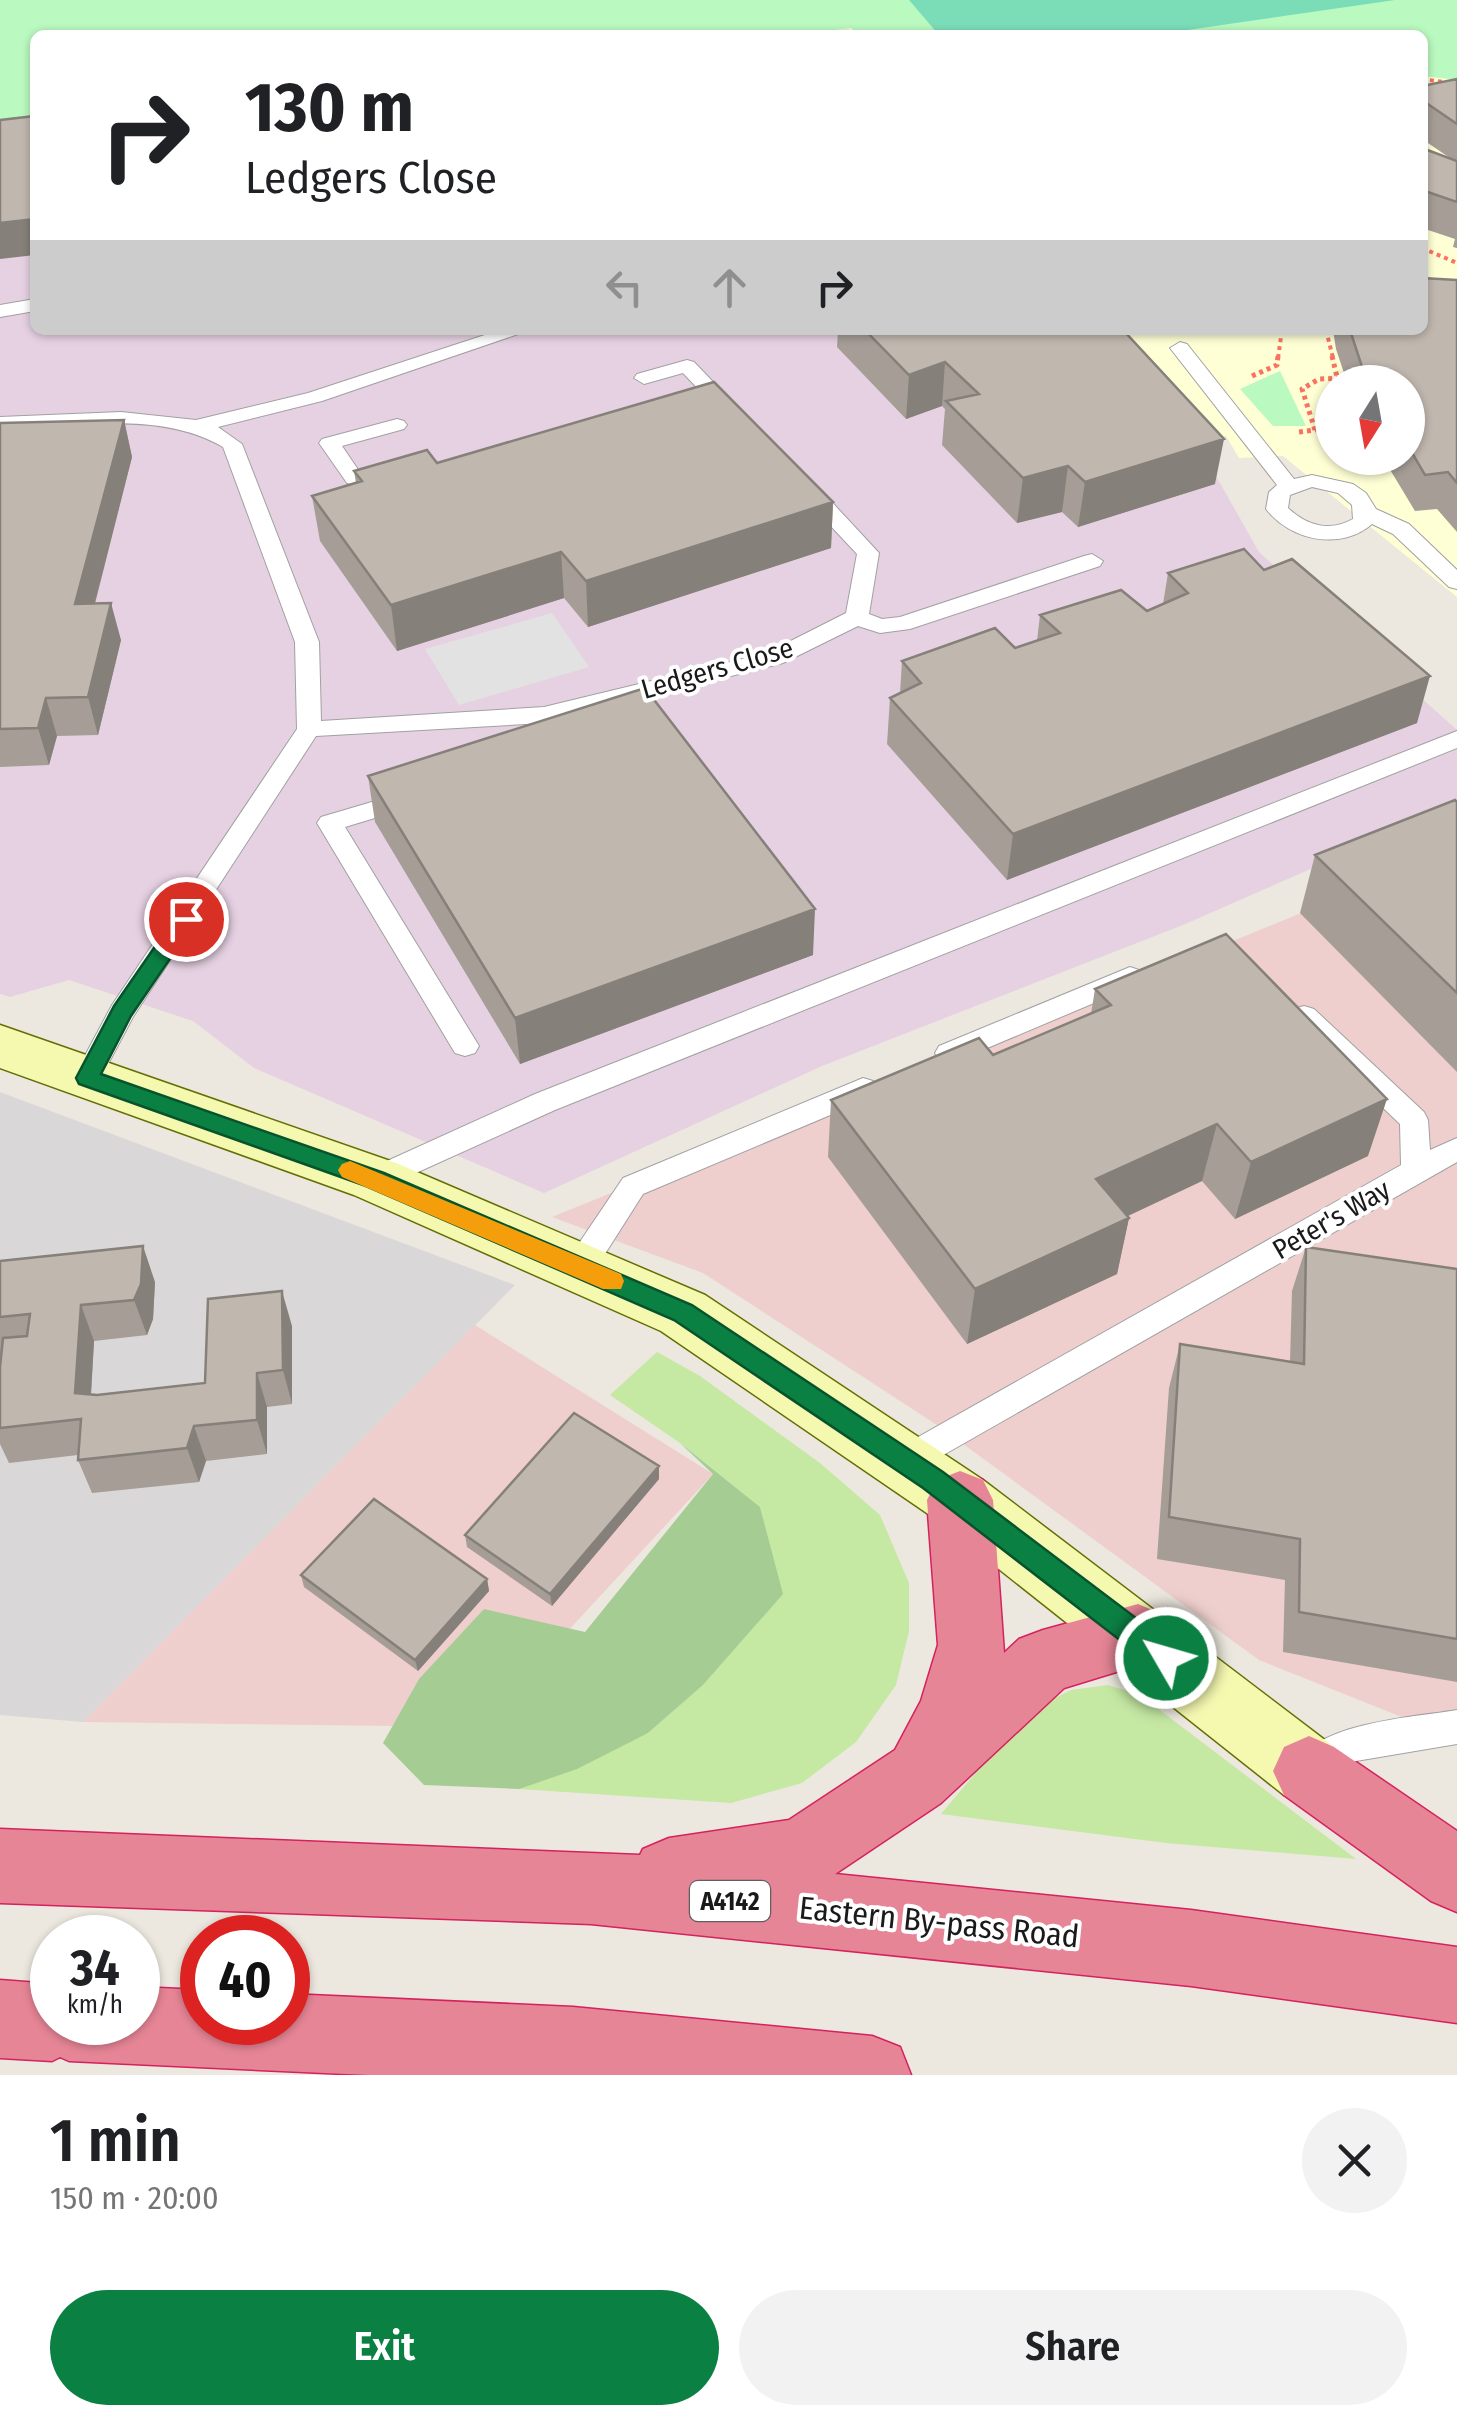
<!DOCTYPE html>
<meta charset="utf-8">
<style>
:root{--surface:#fff;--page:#f2f2f2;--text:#202124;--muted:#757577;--accent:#0b8043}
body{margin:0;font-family:"Fira Sans Condensed",sans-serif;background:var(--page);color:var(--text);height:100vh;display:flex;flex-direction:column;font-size:38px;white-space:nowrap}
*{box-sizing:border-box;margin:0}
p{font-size:32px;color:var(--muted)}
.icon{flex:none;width:55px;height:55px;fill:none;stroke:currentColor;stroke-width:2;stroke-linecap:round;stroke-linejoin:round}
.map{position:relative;height:2075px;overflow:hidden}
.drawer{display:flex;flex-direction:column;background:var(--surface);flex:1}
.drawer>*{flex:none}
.guide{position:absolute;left:30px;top:30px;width:1398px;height:305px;border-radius:15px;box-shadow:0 2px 8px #0004;background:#fff;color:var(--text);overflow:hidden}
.needle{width:65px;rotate:191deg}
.tools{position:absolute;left:1315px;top:365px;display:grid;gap:20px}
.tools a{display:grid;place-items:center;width:110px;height:110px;border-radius:50%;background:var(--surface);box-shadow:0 2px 8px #0004;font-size:50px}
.speed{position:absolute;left:30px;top:1915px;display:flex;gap:20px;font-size:50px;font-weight:700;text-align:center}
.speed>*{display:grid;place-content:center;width:130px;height:130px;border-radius:50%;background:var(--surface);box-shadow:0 2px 8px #0004;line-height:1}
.speed small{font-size:25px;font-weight:400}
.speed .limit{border:15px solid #d22;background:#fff;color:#111}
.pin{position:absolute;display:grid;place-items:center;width:85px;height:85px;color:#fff;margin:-42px;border:5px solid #fff;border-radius:50%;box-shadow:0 2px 10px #0007}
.me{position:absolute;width:110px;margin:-55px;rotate:308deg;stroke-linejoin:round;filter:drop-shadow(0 0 8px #0008)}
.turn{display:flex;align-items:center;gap:35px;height:210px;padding:0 50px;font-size:45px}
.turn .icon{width:130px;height:130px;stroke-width:2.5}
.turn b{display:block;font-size:70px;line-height:85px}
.lanes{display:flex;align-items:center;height:95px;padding:0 50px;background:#0003;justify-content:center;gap:50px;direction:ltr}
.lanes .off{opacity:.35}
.round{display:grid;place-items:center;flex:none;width:105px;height:105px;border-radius:52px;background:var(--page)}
.head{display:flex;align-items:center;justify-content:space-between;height:170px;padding:0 50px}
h1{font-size:60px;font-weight:600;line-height:75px}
.action{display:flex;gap:20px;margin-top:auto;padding:20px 50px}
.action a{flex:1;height:115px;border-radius:60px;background:var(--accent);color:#fff;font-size:40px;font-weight:600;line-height:115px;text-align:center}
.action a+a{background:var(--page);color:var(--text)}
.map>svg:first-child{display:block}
</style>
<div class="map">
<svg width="1457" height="2075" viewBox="0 0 1457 2075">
<rect width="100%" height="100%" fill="#ece8df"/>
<path fill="#d9d7d7" d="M 0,1092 L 515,1285 L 83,1722 L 0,1715 Z"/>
<path fill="#eecfcd" d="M 1457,850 L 1457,1739 L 1259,1660 L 937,1425 L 703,1273 L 552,1217 Z
M 475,1325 L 713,1474 L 479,1727 L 83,1722 Z"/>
<path fill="#e6d1e2" d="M 35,129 L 35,330 L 1089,330 L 1203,453 L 1259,552 L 1457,730 L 1457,800 L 1395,832 L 1183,925 L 822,1066 L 544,1193 L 254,1068 L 193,1021 L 69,980 L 10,997 L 0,994 L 0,134 Z"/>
<path fill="#ffffd6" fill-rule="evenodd" d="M 0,0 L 1457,0 L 1457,597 L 1283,456 L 1239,458 L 1226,436 L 1195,443 L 1101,330 L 1422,330 L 1422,35 L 856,35 L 848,29 L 799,35 L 35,35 L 0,136 ZM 1332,382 L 1408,382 L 1408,458 L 1332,458 Z"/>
<path fill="#c5e8a3" d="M 657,1352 L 700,1376 L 820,1463 L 880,1515 L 909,1583 L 909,1631 L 896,1685 L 856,1742 L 802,1783 L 731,1803 L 519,1789 L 648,1733 L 703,1685 L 782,1594 L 760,1507 L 680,1443 L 610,1395 Z
M 1108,1685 L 1140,1695 L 1356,1859 L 1166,1843 L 941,1814 L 1026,1713 L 1071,1690 Z"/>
<path fill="#a4cc93" d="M 680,1443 L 760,1507 L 783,1594 L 703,1685 L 648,1733 L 577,1769 L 519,1789 L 424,1785 L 383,1743 L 419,1679 L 484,1609 L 585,1632 L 713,1474 Z"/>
<path fill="#baf9bf" d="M 0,0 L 1457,0 L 1457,80 L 1423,76 L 1422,35 L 858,35 L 851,28 L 794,35 L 35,35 L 35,129 L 0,134 Z
M 1280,371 L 1306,426 L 1273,426 L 1240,389 Z"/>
<path fill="#7bddb8" d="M 909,0 L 1395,0 L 1153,35 L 939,35 Z"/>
<path fill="#e2e2e2" d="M 552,613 L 589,667 L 459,705 L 425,649 Z"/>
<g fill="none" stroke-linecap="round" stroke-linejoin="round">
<g stroke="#a1a1a1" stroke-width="2">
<path id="lane" d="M 35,299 L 35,311 L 0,317 L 0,305 Z
M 500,330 L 530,330 L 322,401 L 218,427 L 242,444 L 319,642 L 321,721 L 544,707 L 767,653 L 846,613 L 857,554 L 796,489 L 807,483 L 815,484 L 879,553 L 869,614 L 882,619 L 900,617 L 1084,556 L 1092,554 L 1103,561 L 1100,566 L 910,629 L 880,633 L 858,626 L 783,663 L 544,723 L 316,736 L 133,1017 L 97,1085 L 87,1089 L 77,1085 L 73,1078 L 112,1005 L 297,729 L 295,642 L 223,447 C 157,409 73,428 0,429 L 0,417 L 121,412 L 196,420 L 308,393 Z
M 1180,342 L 1187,344 L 1294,479 L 1312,475 L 1353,484 L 1366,493 L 1376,509 L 1409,524 L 1457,570 L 1457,589 L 1449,587 L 1393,534 L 1372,524 C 1341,551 1291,541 1266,509 L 1269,492 L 1277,485 L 1170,348 ZM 1312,487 L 1338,493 L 1352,505 L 1353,519 C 1330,532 1307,526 1288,508 L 1290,495 Z
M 687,360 L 694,362 L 738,408 L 738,416 L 724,416 L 683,373 L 644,384 L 634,378 L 637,374 Z
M 397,419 L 404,421 L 407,425 L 404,429 L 342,446 L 359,471 L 391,462 L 398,464 L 402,468 L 398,472 L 354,485 L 347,483 L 319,443 L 322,439 Z
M 1457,731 L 1457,748 L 555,1110 L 385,1187 L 375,1190 L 365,1187 L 360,1179 L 365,1171 L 535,1094 Z
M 409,791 L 421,799 L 418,805 L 345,827 L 479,1046 L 475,1053 L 465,1056 L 455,1053 L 317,823 L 321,817 Z
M 1130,967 L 1139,970 L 1143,977 L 1139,984 L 959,1060 L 949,1063 L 939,1060 L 935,1053 L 939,1046 Z
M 1304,1006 L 1314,1009 L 1424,1112 L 1428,1120 L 1430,1150 L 1457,1138 L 1457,1162 L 917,1470 L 906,1474 L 895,1470 L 890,1460 L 895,1450 L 1401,1165 L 1400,1124 L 1294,1023 L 1290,1016 L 1294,1009 Z
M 863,1078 L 873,1081 L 877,1089 L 873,1097 L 643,1194 L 591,1276 L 580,1279 L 569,1276 L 565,1267 L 569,1258 L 623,1178 Z
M 1457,1710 L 1457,1744 L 1356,1761 L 1309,1788 L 1296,1783 L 1291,1771 C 1312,1722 1410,1718 1457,1710 Z"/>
</g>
<g stroke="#636f04" stroke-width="3">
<path id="secondary" d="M 0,1025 L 396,1163 L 705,1295 L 983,1480 L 1334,1747 L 1345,1771 L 1334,1795 L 1309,1806 L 1284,1795 L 937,1520 L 661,1331 L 354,1195 L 0,1068 Z"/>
</g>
<g stroke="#d5225e" stroke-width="3">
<path id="highway" d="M 960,1471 L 983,1480 L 993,1500 L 1004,1653 L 1019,1639 L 1043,1630 L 1138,1604 L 1162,1614 L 1172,1636 L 1162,1658 L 1064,1688 L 941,1803 L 835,1874 L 1191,1910 L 1457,1947 L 1457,2023 L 1191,1986 L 591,1924 L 0,1903 L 0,1829 L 640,1855 L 643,1849 L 669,1838 L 789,1820 L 895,1750 L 921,1701 L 938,1645 L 927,1500 L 937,1480 Z
M 1309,1736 L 1334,1747 L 1457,1831 L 1457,1912 L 1431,1901 L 1284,1795 L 1273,1771 L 1284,1747 Z
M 0,1980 L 52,1984 L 52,2022 L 138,2022 L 138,1987 L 202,1990 L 202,2022 L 288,2022 L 288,1994 L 573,2007 L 872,2036 L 900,2047 L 911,2075 L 368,2075 L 69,2061 L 60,2057 L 52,2061 L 0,2058 Z"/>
</g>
<path stroke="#fa7362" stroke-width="4" stroke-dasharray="4 4" stroke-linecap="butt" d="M 1422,79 L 1457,84
M 1422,248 L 1457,263
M 1326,330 L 1333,358
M 1278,358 L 1282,330"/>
<path stroke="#fa7362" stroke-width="5" stroke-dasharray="4 4" stroke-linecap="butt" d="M 1332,356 L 1338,381
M 1252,376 L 1277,365 L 1278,356
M 1299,432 L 1315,430 L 1302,389 L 1319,379 L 1346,378"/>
<use href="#lane" fill="#fff" fill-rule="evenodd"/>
<use href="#secondary" fill="#f5f9b0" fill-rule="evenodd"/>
<use href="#highway" fill="#e68596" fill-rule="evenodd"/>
</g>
<path fill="#a59d96" d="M 1457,79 L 1457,248 L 1453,247 L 1455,239 L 1422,228 L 1422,148 L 1450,158 L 1422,139 L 1422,86 Z
M 1457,280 L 1457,532 L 1437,509 L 1415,511 L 1383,458 L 1408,458 L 1408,382 L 1347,382 L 1336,349 L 1333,330 L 1422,330 Z
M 838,330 L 1123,330 L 1215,484 L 1078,527 L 1062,512 L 1017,523 L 942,445 L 945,409 L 942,406 L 906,419 L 837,347 Z
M 124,420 L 132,457 L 95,604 L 121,640 L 98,735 L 57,736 L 49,765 L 0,767 L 0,423 Z
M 437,463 L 833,502 L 831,548 L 588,627 L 564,598 L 397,651 L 320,541 L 312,496 L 356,483 L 354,471 Z
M 1264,570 L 1417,723 L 1007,880 L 887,744 L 890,698 L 900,694 L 902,661 L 1015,648 L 1037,641 L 1040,615 L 1147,611 L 1163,604 L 1168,573 Z
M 368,776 L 813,955 L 520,1064 L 375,822 Z
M 1457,802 L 1457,1072 L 1300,913 L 1315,855 Z
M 1095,989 L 1368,1156 L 1235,1219 L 1202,1181 L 1128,1216 L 1129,1218 L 1117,1274 L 967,1344 L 828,1157 L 831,1100 L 993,1055 L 1091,1014 Z
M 1306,1247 L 1457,1269 L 1457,1682 L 1283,1652 L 1285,1580 L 1157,1559 L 1169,1388 L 1180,1344 L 1290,1362 L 1292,1291 Z
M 0,1261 L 155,1282 L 153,1319 L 147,1335 L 94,1341 L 91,1395 L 97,1395 L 205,1383 L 292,1326 L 292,1404 L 267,1407 L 267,1454 L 206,1461 L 199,1482 L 92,1493 L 78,1460 L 78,1455 L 9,1463 L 0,1444 L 0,1367 L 2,1354 L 0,1354 Z
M 659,1479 L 552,1606 L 467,1547 L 465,1535 Z
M 301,1575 L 487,1579 L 489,1591 L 418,1671 L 304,1587 Z"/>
<path fill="#86807a" d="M 35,219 L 35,255 L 0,259 L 0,223 Z
M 945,362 L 942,406 L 906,419 L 909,375 Z
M 124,420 L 132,457 L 85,641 L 75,604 Z
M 1224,439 L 1215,484 L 1078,527 L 1085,482 Z
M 1068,466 L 1062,512 L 1017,523 L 1023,478 Z
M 833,502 L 831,548 L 588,627 L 586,581 Z
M 561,552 L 564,598 L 397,651 L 391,605 Z
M 111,603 L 121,640 L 98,735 L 88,697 Z
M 1430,676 L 1417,723 L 1007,880 L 1013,834 Z
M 46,698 L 57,736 L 49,765 L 38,728 Z
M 815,909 L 813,955 L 520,1064 L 515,1018 Z
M 1387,1099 L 1368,1156 L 1235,1219 L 1251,1162 Z
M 1217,1124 L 1202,1181 L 1085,1236 L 1096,1179 Z
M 1129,1218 L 1117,1274 L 967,1344 L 975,1289 Z
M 143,1246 L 155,1282 L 153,1319 L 147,1335 L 134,1300 Z
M 282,1291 L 292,1326 L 292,1404 L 283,1370 Z
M 81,1305 L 94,1341 L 89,1427 L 75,1393 Z
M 257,1373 L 267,1407 L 267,1454 L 257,1420 Z
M 194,1426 L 206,1461 L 199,1482 L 187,1448 Z
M 659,1466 L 659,1479 L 552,1606 L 550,1594 Z
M 487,1579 L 489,1591 L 418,1671 L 415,1660 Z"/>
<path fill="#c0b7af" stroke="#86807a" stroke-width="2.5" d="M 1457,79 L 1457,124 L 1422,100 L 1422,86 Z
M 35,116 L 35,219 L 0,223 L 0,120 Z
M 1422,148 L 1457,161 L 1457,202 L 1422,190 Z
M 1422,278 L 1457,280 L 1457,483 L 1448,472 L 1425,475 L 1408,446 L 1408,382 L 1369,382 L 1364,373 L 1350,330 L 1422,330 Z
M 865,330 L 1123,330 L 1224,439 L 1085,482 L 1068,466 L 1023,478 L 946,401 L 979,394 L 945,362 L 909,375 Z
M 714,382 L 833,502 L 586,581 L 561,552 L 391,605 L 312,496 L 362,481 L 354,471 L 427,450 L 437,463 Z
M 124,420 L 75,604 L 111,603 L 88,697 L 46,698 L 38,728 L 0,729 L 0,423 Z
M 1244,549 L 1264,570 L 1292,559 L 1430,676 L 1013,834 L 890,698 L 921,683 L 902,661 L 995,628 L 1015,648 L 1060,633 L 1040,615 L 1121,590 L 1147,611 L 1188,593 L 1168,573 Z
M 645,688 L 815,909 L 515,1018 L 368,776 Z
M 1455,800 L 1457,802 L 1457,993 L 1315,855 Z
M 1226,934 L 1387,1099 L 1251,1162 L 1217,1124 L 1096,1179 L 1129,1218 L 975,1289 L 831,1100 L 979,1038 L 993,1055 L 1111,1005 L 1095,989 Z
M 143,1246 L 141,1284 L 134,1300 L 81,1305 L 75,1393 L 97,1395 L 205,1383 L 208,1299 L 282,1291 L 283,1370 L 257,1373 L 257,1420 L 194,1426 L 187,1448 L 78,1460 L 81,1419 L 0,1428 L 0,1367 L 3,1338 L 27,1336 L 30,1314 L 0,1317 L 0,1261 Z
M 1306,1247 L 1457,1269 L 1457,1639 L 1299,1612 L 1300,1539 L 1169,1517 L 1180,1344 L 1304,1364 Z
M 574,1413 L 659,1466 L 550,1594 L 465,1535 Z
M 374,1499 L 487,1579 L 415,1660 L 301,1575 Z"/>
<path fill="#0b8043" stroke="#07532c" stroke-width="2.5" d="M 186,911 L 197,919 L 131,1016 L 101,1074 L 384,1173 L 692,1305 L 943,1472 L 1177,1649 L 1181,1658 L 1177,1668 L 1166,1672 L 1156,1668 L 923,1488 L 674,1320 L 366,1186 L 79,1084 L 76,1078 L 114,1006 L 178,913 Z"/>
<path fill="#f59e0b" d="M 350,1161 L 621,1274 L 624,1281 L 621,1289 L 603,1289 L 342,1177 L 338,1170 L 342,1164 Z"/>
<g text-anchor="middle" stroke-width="8" stroke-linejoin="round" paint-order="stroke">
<rect fill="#fff" stroke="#5f5f5f" stroke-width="2.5" x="690" y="1881" width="80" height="40" rx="8"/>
<g font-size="25" font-weight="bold" fill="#1a1a1a">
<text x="730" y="1910">A4142</text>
</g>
<g font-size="28" fill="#1a1a1a" stroke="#fff">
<text transform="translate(717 668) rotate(-16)" y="10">Ledgers Close</text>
<text transform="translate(1331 1219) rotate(-30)" y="10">Peter's Way</text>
</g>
<g font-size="32" fill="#1a1a1a" stroke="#fff">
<text transform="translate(939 1922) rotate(6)" y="11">Eastern By-pass Road</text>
</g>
</g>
</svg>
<div class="tools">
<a><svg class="needle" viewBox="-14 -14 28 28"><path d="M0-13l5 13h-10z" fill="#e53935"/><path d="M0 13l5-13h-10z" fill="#757577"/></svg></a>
</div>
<div class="speed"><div>34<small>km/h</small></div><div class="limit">40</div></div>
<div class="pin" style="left:186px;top:919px;background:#d93025"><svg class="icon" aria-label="arrive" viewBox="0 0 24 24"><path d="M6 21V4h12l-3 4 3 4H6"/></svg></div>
<svg class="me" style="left:1166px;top:1658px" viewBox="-20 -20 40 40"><circle r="17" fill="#0b8043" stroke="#fff" stroke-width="3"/><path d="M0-11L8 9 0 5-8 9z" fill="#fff"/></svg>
<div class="guide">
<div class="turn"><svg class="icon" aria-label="right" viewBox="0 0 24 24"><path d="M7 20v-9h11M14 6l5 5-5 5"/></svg><div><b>130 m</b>Ledgers Close</div></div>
<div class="lanes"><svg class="icon off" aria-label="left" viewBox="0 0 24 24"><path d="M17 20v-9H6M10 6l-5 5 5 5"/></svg><svg class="icon off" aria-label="ahead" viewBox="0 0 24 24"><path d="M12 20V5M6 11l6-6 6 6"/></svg><svg class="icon" aria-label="right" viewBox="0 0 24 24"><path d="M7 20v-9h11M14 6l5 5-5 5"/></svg></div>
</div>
</div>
<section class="drawer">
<div class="head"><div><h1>1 min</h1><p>150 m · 20:00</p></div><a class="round"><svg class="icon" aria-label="close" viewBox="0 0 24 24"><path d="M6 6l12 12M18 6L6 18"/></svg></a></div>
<div class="action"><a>Exit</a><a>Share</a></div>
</section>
